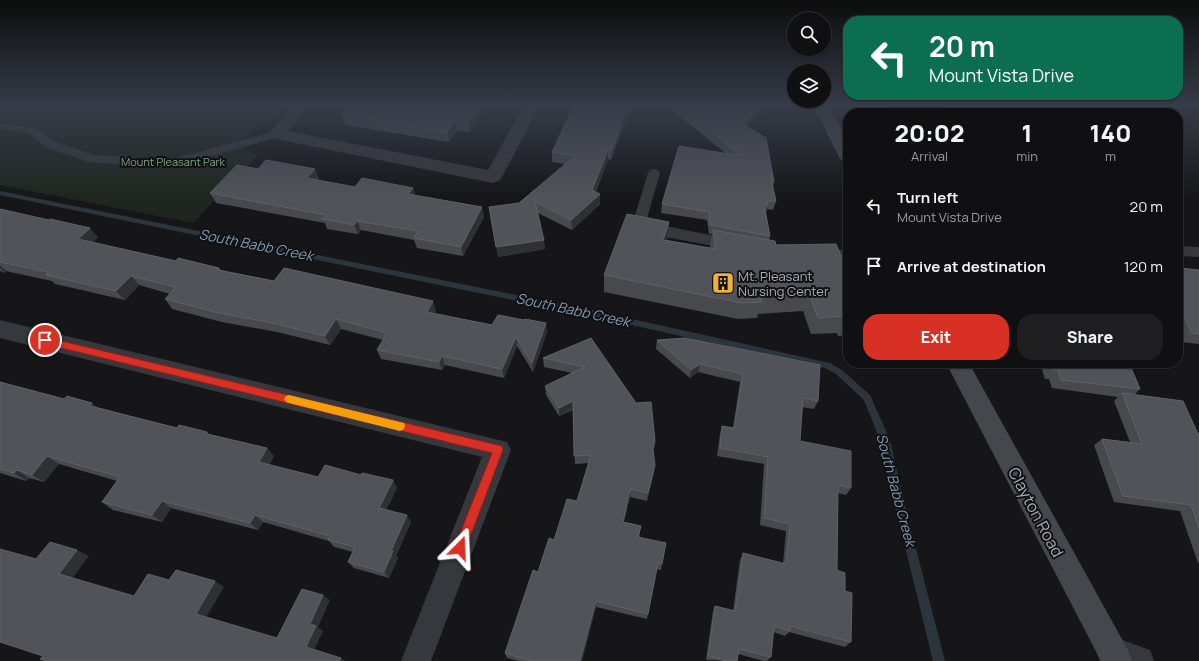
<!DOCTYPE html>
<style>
:root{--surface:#101012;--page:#1e1e20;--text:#f1f3f6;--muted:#9c9d9f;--line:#303032;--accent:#d93025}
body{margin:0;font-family:Manrope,sans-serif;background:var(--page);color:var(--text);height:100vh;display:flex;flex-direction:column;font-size:15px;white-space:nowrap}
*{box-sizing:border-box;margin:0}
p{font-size:13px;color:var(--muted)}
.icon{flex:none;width:22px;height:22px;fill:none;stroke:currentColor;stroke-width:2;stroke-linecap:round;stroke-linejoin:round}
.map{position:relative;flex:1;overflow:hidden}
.panel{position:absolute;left:843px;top:108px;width:340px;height:260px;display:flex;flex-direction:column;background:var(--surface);border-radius:16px;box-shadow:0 1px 3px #0004,0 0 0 1px var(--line)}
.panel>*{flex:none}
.hud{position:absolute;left:843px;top:16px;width:340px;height:84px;border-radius:16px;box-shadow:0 1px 3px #0004,0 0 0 1px var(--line);background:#0b6e4f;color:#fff;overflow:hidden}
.controls{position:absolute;left:787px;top:12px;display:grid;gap:8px}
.controls a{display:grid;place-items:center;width:44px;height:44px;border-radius:50%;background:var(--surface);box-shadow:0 1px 3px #0004,0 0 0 1px var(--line);font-size:20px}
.pin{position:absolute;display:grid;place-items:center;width:34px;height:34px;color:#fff;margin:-17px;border:2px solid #fff;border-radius:50%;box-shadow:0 1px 4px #0007}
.me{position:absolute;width:44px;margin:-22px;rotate:21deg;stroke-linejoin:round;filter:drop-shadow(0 0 3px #0008)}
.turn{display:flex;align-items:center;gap:14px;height:84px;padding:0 20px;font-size:18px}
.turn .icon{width:52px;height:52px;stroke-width:2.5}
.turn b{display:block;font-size:28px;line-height:34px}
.eta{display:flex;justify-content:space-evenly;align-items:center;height:68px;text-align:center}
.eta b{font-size:24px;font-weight:800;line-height:28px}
.button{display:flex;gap:8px;margin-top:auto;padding:8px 20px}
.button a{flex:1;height:46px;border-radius:16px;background:var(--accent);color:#fff;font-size:16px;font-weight:800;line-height:46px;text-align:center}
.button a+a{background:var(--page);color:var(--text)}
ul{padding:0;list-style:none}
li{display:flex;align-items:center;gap:12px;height:60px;padding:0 20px}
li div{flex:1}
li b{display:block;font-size:15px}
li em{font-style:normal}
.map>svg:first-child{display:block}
</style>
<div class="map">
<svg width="1199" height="661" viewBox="0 0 1199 661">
<rect width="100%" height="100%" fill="#161618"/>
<path fill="#1e261f" d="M 0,105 L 288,105 C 283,111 278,116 271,121 C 261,127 248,130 244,142 C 244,151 250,153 258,155 L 193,223 L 0,185 Z"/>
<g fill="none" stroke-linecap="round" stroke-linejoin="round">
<path fill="#2c353c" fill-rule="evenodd" d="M 0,191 L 591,310 L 830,363 L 842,370 L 870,395 L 890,440 L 905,506 L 945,661 L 933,661 L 895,506 L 880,440 L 864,400 L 836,374 L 825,368 L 591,316 L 0,195 Z"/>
<path fill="#37383d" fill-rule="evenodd" d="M 0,123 L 35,128 L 56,142 L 94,155 L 138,158 L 176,158 L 277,131 L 281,132 L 283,134 L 281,136 L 176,166 L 138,166 L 89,162 L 48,148 L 28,133 L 0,129 Z
M 654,169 L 658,170 L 660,173 L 646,222 L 730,239 L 735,241 L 737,244 L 735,247 L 730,249 L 665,237 L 634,228 L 632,225 L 648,173 L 650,170 Z
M 1178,246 L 1199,247 L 1199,257 L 1178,256 Z
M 821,249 L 848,250 L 848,260 L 816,257 L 814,254 L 816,251 Z"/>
<path fill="#37383d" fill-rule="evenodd" d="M 292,105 L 309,105 L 288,131 L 488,170 L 524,105 L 540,105 L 502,177 L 499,181 L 493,183 L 271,138 L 269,134 Z
M 0,320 L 507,442 L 511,450 L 431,661 L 401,661 L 482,457 L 0,338 Z
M 1111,636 L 1150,650 L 1154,661 L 1100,661 L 1096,651 L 1100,640 Z"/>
<path fill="#45474d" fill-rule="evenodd" d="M 813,105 L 829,105 L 848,141 L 848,162 L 842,161 L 839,157 Z
M 946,363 L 969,363 L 1128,650 L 1132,661 L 1101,661 Z"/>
</g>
<path fill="#47494d" d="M 342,105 L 487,105 L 470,132 L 457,130 L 449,142 L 345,125 L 342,115 L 345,111 L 344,111 Z
M 574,105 L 632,105 L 611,160 L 608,159 L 596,192 L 600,204 L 572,230 L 538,213 L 545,249 L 498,257 L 519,203 L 565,164 L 552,162 L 552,152 Z
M 668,105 L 713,105 L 725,114 L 722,105 L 755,105 L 759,106 L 757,115 L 747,127 L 774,182 L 773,188 L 776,201 L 773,210 L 767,209 L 766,213 L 770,236 L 769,240 L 776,245 L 848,272 L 848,335 L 838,336 L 837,333 L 811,334 L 803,311 L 758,314 L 757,318 L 738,319 L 604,292 L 604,275 L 669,222 L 667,240 L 710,248 L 712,234 L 709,234 L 707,220 L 661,213 L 662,204 L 727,154 L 668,107 Z
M 889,105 L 941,105 L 941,106 L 938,113 L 891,113 Z
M 258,169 L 319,178 L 317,180 L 355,187 L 413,188 L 415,195 L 484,217 L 463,256 L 417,248 L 414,240 L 361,230 L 358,234 L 327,229 L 325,223 L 216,203 L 210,193 Z
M 0,209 L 98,237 L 93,242 L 176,261 L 219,268 L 221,270 L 274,281 L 436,311 L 434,314 L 492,325 L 547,332 L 533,372 L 517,346 L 504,378 L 445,365 L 442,370 L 381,359 L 377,350 L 383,340 L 341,329 L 330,345 L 277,332 L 222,322 L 172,309 L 165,299 L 170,294 L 139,285 L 125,300 L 55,284 L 52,281 L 6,271 L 4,273 L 0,271 Z
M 1178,268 L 1199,270 L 1199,344 L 1181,342 L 1178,335 Z
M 591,338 L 654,451 L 654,472 L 647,501 L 630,497 L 624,522 L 641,526 L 639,537 L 662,564 L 661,570 L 656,569 L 647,619 L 596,607 L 582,661 L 518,661 L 507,658 L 505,653 L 538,572 L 554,540 L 577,501 L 589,463 L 575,464 L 573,410 L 559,416 L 546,395 L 545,386 L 572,373 L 544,367 L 543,358 Z
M 657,340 L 818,401 L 814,409 L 802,407 L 800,441 L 851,488 L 846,495 L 838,493 L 837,570 L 845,591 L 851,642 L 845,647 L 789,632 L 785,636 L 773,632 L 771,657 L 767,661 L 764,661 L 738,654 L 737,661 L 706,660 L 713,611 L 715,606 L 733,611 L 740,560 L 743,553 L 783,564 L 786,531 L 760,525 L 764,464 L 717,456 L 720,434 L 722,426 L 733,428 L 740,382 L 698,372 L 690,378 L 656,349 Z
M 1040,363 L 1129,363 L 1140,389 L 1134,395 L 1199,434 L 1199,563 L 1198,563 L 1180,511 L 1114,502 L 1094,445 L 1102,439 L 1130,442 L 1114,401 L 1118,397 L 1052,388 L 1049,379 L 1045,379 Z
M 0,382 L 177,428 L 209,434 L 274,456 L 269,465 L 318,477 L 397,488 L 386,510 L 411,522 L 396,556 L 398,558 L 389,578 L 354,568 L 348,562 L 353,552 L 334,547 L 329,541 L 263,522 L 258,530 L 171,508 L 162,522 L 113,510 L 102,502 L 117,481 L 59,464 L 44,482 L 29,478 L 26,481 L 0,473 Z"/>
<path fill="#2f3033" d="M 480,105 L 487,105 L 470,132 L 469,122 Z
M 628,105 L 632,105 L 611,160 L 612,150 Z
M 759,106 L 757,115 L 742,134 L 744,125 Z
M 455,120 L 457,130 L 449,142 L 447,133 Z
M 608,150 L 608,159 L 593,200 L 592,190 Z
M 315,169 L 319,178 L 311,188 L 307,178 Z
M 413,188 L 415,197 L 408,194 Z
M 600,194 L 600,204 L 572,230 L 571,220 Z
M 482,207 L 484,217 L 463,256 L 461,247 Z
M 357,221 L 361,230 L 358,234 L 354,225 Z
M 669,222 L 667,239 L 662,257 L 663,240 Z
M 90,228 L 98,237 L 86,249 L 78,239 Z
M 544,240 L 545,249 L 498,257 L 496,247 Z
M 0,265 L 6,271 L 4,273 L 0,268 Z
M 131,276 L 139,285 L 125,300 L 116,291 Z
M 433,301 L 436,311 L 430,321 L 427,312 Z
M 336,319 L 341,329 L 330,345 L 325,336 Z
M 546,323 L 547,332 L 533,372 L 532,363 Z
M 516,337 L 517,346 L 504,378 L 502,369 Z
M 442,356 L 445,365 L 442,370 L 439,362 Z
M 700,364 L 698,372 L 690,378 L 691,370 Z
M 573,401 L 573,409 L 559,416 L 559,408 Z
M 92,403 L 102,411 L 90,406 Z
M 267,448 L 274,456 L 266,470 L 259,462 Z
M 47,456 L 59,464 L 44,482 L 32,475 Z
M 655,465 L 654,472 L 647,501 L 648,493 Z
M 17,470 L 29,478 L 26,481 L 14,473 Z
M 393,480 L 397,488 L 384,515 L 379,508 Z
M 630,489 L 630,497 L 622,529 L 623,522 Z
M 162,501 L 171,508 L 162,522 L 152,515 Z
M 255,515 L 263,522 L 258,530 L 250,523 Z
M 407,515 L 411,522 L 396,556 L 398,558 L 389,578 L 384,572 L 391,551 Z
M 77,550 L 89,556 L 71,580 L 59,574 Z
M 215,581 L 224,587 L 205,619 L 196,614 Z
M 323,595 L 330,600 L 318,627 L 323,631 L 313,652 L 306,647 L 310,624 Z
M 596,601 L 596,607 L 582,661 L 580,661 Z
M 341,658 L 345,661 L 339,661 Z"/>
<path fill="#525359" stroke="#5f6168" d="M 351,105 L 480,105 L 469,122 L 455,120 L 447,133 L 342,115 Z
M 574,105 L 628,105 L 612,150 L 608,150 L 592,190 L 600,194 L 571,220 L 535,202 L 544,240 L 496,247 L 489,207 L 519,203 L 575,156 L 552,152 Z
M 678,105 L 713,105 L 730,118 L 726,105 L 755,105 L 759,106 L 744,125 L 766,138 L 774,182 L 771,179 L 776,201 L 767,201 L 768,205 L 764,205 L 770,236 L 710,225 L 709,212 L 662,204 L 679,146 L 742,156 Z
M 895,105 L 941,105 L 941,106 L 931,105 L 933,113 L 897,113 Z
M 266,160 L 315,169 L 307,178 L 355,187 L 362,178 L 413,188 L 408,194 L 482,207 L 461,247 L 414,238 L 418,231 L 357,221 L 354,225 L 323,219 L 326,215 L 210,193 L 237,165 L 258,169 Z
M 0,209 L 49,220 L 50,219 L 90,228 L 78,239 L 176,261 L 178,258 L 219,268 L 218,270 L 274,281 L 284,268 L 433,301 L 427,312 L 492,325 L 498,315 L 524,320 L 525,319 L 546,323 L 532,363 L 516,337 L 502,369 L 442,356 L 439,362 L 377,350 L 387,333 L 336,319 L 325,336 L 272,323 L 215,312 L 165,299 L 176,287 L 131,276 L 116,291 L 46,275 L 48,272 L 0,262 Z
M 627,214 L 669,222 L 663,240 L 716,249 L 713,230 L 775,241 L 776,245 L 836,244 L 848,272 L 848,319 L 846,319 L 845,316 L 818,318 L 809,294 L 761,297 L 762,302 L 742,303 L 604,275 Z
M 1178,268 L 1199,270 L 1199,334 L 1192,333 L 1178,304 Z
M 591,338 L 636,403 L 651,402 L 655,441 L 653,449 L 655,465 L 648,493 L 630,489 L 623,522 L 641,526 L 638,537 L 666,543 L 662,564 L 658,563 L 648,614 L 596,601 L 580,661 L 531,661 L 505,653 L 533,570 L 538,572 L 549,538 L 554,540 L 567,499 L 577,501 L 591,455 L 574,456 L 573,401 L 559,408 L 545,386 L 585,367 L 543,358 Z
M 685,338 L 820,365 L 818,401 L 803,398 L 800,441 L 851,451 L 851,488 L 838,485 L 837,570 L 845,573 L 845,591 L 852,593 L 851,642 L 790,626 L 790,631 L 774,626 L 771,657 L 739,649 L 737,661 L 726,661 L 708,656 L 715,606 L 735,611 L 743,553 L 786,564 L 790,524 L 764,518 L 768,457 L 720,448 L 722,426 L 734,428 L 743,374 L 700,364 L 691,370 L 657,340 Z
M 1051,363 L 1129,363 L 1140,389 L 1061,380 L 1058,370 L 1053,370 Z
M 0,382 L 64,399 L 67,396 L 92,403 L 90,406 L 177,428 L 179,425 L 207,432 L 207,434 L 267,448 L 259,462 L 318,477 L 325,465 L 361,475 L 362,473 L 393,480 L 379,508 L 407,515 L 391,551 L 393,551 L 384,572 L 348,562 L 355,547 L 328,540 L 330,536 L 255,515 L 250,523 L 162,501 L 152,515 L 102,502 L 120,477 L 47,456 L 32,475 L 17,470 L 14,473 L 0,469 Z
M 1122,393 L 1183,401 L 1198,434 L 1199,434 L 1199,528 L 1191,505 L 1123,496 L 1102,439 L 1142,444 Z
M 50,542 L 77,550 L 59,574 L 134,596 L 148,574 L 169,580 L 176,570 L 215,581 L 196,614 L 277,638 L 302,589 L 323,595 L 310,624 L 316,626 L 306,647 L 341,658 L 339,661 L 46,661 L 40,659 L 43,656 L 0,642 L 0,549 L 36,559 Z"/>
<linearGradient id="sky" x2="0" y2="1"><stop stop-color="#0c0c0d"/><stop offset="0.53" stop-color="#363c48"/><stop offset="1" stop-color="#363c48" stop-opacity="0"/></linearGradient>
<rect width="1199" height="198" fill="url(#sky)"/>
<path fill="#d93025" stroke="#8d1f18" d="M 45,337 L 498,445 L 502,446 L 503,450 L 466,548 L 464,552 L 460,554 L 456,552 L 454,548 L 492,453 L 45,344 L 41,340 Z"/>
<path fill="#f59e0b" d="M 289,395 L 400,422 L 404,423 L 405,426 L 404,429 L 400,431 L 289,403 L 286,402 L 284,399 L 286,396 Z"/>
<defs>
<g id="building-square" transform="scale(1.15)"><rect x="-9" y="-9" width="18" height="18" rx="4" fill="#f2b134" stroke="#111113"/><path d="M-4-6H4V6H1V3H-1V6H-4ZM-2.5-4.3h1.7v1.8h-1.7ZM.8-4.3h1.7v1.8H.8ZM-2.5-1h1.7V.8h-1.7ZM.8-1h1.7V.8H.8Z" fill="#111"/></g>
</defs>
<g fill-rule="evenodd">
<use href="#building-square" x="723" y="283"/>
</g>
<g text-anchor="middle" stroke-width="4" stroke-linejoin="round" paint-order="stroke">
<g font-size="11" fill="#7fa381" stroke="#111113">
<text x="173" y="166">Mount Pleasant Park</text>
</g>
<g font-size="13" fill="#a8adb8" stroke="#111113" text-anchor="start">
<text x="738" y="281">Mt. Pleasant<tspan x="738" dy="15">Nursing Center</tspan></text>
</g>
<g font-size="14" font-style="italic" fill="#7f9bb3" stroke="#111113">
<text transform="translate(256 245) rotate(11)" y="5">South Babb Creek</text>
<text transform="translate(573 310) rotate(12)" y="5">South Babb Creek</text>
<text transform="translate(896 490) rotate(75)" y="5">South Babb Creek</text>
</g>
<g font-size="16" fill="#a8adb8" stroke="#111113">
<text transform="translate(1036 512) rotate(62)" y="6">Clayton Road</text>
</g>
</g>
</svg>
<div class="controls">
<a><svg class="icon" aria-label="search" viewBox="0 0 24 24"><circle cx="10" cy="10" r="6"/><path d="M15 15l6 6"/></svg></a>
<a><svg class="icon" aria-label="layers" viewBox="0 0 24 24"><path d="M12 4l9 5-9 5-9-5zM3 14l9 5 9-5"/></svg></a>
</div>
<div class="pin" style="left:45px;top:340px;background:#d93025"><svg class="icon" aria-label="arrive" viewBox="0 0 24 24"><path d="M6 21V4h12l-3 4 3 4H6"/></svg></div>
<svg class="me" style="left:460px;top:548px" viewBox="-20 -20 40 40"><path d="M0-17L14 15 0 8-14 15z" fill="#d93025" stroke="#fff" stroke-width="4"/></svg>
<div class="hud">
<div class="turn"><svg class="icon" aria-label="left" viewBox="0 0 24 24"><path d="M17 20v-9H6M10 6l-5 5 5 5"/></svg><div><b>20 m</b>Mount Vista Drive</div></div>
</div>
<section class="panel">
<div class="eta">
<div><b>20:02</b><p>Arrival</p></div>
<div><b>1</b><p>min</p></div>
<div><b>140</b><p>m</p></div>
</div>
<ul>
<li><svg class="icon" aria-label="left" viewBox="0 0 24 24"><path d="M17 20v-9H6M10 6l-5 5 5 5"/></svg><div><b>Turn left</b><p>Mount Vista Drive</p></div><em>20 m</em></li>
<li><svg class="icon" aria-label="arrive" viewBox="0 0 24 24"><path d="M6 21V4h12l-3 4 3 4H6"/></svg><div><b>Arrive at destination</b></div><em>120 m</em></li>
</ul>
<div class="button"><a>Exit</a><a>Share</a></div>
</section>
</div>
